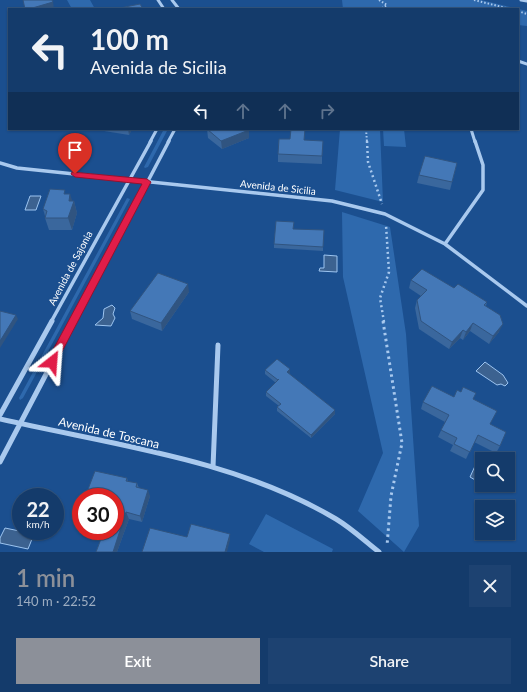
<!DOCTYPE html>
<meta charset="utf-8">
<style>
:root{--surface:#143b6b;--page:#1d4271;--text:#f1f3f6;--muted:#9dadc1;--line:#33557e;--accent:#8c9099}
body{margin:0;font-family:Lato,sans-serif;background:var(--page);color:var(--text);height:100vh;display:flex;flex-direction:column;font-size:15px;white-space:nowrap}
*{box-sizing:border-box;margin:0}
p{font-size:13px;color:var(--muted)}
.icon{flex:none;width:22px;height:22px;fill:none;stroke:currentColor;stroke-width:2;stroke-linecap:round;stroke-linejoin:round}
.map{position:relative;height:552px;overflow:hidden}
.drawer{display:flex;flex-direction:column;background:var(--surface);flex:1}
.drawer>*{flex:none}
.hud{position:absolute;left:8px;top:8px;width:511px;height:122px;border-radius:0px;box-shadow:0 1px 3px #0004,0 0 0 1px var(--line);background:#143b6b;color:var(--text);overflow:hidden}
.controls{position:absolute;left:475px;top:452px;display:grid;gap:8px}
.controls a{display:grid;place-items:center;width:40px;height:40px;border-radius:0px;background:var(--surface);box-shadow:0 1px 3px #0004,0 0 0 1px var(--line);font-size:20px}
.speed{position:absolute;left:12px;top:488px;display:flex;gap:8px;font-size:20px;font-weight:700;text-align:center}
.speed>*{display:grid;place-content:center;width:52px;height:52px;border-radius:50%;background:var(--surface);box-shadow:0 1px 3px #0004,0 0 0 1px var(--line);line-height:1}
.speed small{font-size:10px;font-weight:400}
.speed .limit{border:6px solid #d22;background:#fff;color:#111}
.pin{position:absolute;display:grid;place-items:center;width:34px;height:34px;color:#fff;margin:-41px -17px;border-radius:50% 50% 50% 0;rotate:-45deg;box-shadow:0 0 4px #0007}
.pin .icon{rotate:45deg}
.me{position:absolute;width:44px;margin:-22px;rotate:28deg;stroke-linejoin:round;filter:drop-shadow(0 0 3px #0008)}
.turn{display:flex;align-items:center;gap:14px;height:84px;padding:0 16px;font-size:18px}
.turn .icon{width:52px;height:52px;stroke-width:2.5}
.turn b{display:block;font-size:28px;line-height:34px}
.lanes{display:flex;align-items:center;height:38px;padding:0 16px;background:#0003;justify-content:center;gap:20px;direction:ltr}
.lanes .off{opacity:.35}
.round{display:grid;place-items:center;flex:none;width:42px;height:42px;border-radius:0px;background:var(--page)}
.head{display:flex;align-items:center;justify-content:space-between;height:68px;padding:0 16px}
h1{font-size:24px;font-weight:600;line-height:30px;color:var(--accent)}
.action{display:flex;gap:8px;margin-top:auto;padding:8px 16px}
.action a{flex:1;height:46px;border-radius:0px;background:var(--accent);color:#fff;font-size:16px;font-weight:600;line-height:46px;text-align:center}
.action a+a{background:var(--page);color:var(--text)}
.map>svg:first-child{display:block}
</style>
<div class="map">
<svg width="527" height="552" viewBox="0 0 527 552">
<rect width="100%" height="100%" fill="#1b4f8f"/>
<path fill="#2e69ad" d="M 67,0 L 90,0 L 95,9 L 72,9 Z
M 342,0 L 481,0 L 527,11 L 527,26 L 518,25 L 518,9 L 343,9 Z
M 164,129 L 168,129 L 148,167 L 145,168 L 144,167 Z
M 340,129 L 380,129 L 383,202 L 335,190 Z
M 383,129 L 404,129 L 406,147 L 384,146 Z
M 127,198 L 130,199 L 23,398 L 20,400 L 19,398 Z
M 342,212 L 390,227 L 406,334 L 419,526 L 404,552 L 358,511 L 383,453 L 343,277 Z
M 266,514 L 333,549 L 332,552 L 264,552 L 249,544 Z"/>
<path fill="#3c6290" stroke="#9cc4f0" d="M 30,196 L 41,196 L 36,210 L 25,210 Z
M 324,255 L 337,256 L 337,272 L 319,271 L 320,268 L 324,268 Z
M 112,305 L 115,308 L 113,314 L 115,318 L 111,326 L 95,325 L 103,318 L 104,309 Z
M 485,362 L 503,375 L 508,383 L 505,386 L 501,384 L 497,385 L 476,371 Z
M 481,453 L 491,459 L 482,459 L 482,484 L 470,477 Z
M 5,528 L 34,534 L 28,549 L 0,543 L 0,538 Z"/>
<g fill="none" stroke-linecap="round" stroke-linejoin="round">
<path stroke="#a9c9ee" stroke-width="2" stroke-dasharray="1.5 2" stroke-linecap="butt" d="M 379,0 L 387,5 L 380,9
M 474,0 L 510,9
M 518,11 L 527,14
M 366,129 L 367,142"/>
<path stroke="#a9c9ee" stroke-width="2.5" stroke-dasharray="2 3" stroke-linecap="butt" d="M 367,141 L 368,162 L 382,204
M 384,322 L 380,298 L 389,272 L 386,225"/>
<path stroke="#a9c9ee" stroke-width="3" stroke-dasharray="2.5 3.5" stroke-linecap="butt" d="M 383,321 L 402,443 L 391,496 L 387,546"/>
<path stroke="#a9c9ee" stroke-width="3" d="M 158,0 L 164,9
M 172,0 L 179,9
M 521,0 L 527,1
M 518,61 L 527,64
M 471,129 L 475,142
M 150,142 L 157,129
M 168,142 L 175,129"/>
<path stroke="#a9c9ee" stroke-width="3.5" d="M 0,163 L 17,168 L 332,201 L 385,214 L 445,244 L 527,306
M 445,244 L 483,190 L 483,165 L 475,141
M 51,322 L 151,141
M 74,322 L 169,141"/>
<path stroke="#a9c9ee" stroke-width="5" d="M 0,415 L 52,321
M 0,419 C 113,445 235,459 336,519 C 351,528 365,541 379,552
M 0,462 L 74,321
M 213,467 L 218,345"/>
</g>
<path fill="#3a679d" d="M 104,129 L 132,129 L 129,135 L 104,131 Z
M 207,129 L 249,130 L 249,138 L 222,149 L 208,138 Z
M 304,140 L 322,156 L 322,164 L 278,162 L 278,154 Z
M 457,163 L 450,190 L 417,183 L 419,175 Z
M 66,194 L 72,201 L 74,201 L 77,213 L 72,230 L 49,230 L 45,218 L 45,216 L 43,209 Z
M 293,229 L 323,247 L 323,251 L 274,248 L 274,244 Z
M 411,280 L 454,288 L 487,302 L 486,306 L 499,332 L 489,344 L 470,331 L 463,340 L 460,338 L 449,349 L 419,329 L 415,308 L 417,300 L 421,296 L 409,288 Z
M 189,292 L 162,331 L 132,319 L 130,311 Z
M 290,369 L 290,373 L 289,374 L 335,410 L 335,414 L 311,438 L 277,411 L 277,407 L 279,406 L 266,396 L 266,392 L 276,383 L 265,374 L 265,370 Z
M 454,397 L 473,399 L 490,424 L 500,446 L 496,453 L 474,442 L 466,459 L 450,451 L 453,445 L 438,437 L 445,422 L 421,409 L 423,402 Z
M 127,478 L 128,482 L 137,483 L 139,488 L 150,496 L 142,522 L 129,519 L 117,552 L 96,552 L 104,531 L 103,531 L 115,531 Z
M 81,509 L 81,526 L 77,519 Z"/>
<path fill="#305480" d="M 53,2 L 54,9 L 29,9 Z
M 128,129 L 132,129 L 129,135 Z
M 249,130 L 249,138 L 222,149 L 221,141 Z
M 70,194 L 73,203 L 74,201 L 77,213 L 72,230 L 68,218 L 69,201 Z
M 188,284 L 189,292 L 162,331 L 161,323 Z
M 16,315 L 18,319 L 0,348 L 0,341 Z
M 473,323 L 470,331 L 463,340 L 466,332 Z
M 503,324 L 499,332 L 489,344 L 493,336 Z
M 463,330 L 460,338 L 449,349 L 452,342 Z
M 290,369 L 290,373 L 286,376 L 287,372 Z
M 335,410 L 335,414 L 311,438 L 311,435 Z
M 148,490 L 150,496 L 142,522 L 140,516 Z
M 126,512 L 129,519 L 117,552 L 113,552 Z
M 230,534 L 230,540 L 227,552 L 225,552 Z"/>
<path fill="#4478b7" stroke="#305480" d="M 23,0 L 52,0 L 53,2 L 29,9 L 25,9 Z
M 140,4 L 143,9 L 115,9 Z
M 207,129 L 247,129 L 249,130 L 221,141 Z
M 291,129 L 305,129 L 304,140 L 323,141 L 322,156 L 278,154 L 279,139 L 290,139 Z
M 425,156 L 457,163 L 452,182 L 419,175 Z
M 50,189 L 65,190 L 64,194 L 70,194 L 69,201 L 74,201 L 68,218 L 45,218 L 47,211 L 43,209 Z
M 276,221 L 294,222 L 293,229 L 324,230 L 323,247 L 274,244 Z
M 422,269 L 454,288 L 458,284 L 487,302 L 484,305 L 500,315 L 503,324 L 493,336 L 473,323 L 466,332 L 463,330 L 452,342 L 421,321 L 417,300 L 427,290 L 411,280 Z
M 158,273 L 188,284 L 161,323 L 130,311 Z
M 0,311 L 16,315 L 0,341 Z
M 277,359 L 290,369 L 287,372 L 335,410 L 311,435 L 277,407 L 281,404 L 266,392 L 279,379 L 278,380 L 265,370 Z
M 432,386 L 454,397 L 457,390 L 461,392 L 463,387 L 476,393 L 473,399 L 497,411 L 490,424 L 506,432 L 500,446 L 478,435 L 470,452 L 454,444 L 457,438 L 441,430 L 449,415 L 423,402 Z
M 95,471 L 127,478 L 126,481 L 137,483 L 136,487 L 148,490 L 140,516 L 126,512 L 113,552 L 96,552 L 104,531 L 115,531 L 115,497 L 85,497 Z
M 81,509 L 81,520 L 77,519 Z
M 191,524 L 230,534 L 225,552 L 142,552 L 150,528 L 187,537 Z"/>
<path fill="#e11d48" stroke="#92132f" d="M 72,172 L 147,179 L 151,182 L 55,365 L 52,366 L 47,362 L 48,359 L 142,184 L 75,177 L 71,174 Z"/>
<g text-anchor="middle" stroke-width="4" stroke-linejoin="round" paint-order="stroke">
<g font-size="10" fill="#fff" stroke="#1b4f8f">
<text transform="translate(278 187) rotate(6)" y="4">Avenida de Sicilia</text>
<text transform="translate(70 268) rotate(-62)" y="4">Avenida de Sajonia</text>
</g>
<g font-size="12" fill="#fff" stroke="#1b4f8f">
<text transform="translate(109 433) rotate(13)" y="4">Avenida de Toscana</text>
</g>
</g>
</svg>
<div class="controls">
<a><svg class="icon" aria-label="search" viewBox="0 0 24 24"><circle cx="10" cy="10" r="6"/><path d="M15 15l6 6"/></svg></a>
<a><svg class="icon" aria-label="layers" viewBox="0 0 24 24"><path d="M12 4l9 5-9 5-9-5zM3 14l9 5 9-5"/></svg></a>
</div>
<div class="speed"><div>22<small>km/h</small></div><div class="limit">30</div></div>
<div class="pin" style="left:75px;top:174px;background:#d93025"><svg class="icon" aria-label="arrive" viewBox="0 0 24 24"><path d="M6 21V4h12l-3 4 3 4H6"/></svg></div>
<svg class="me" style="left:52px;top:362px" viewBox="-20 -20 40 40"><path d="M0-17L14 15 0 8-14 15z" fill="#e11d48" stroke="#fff" stroke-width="4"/></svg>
<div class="hud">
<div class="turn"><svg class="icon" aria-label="left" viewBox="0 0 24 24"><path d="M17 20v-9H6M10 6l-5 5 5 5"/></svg><div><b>100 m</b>Avenida de Sicilia</div></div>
<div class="lanes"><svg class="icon" aria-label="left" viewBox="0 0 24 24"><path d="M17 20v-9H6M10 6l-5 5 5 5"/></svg><svg class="icon off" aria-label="ahead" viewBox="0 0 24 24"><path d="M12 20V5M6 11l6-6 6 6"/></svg><svg class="icon off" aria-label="ahead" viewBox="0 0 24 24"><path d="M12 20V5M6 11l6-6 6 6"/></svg><svg class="icon off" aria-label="right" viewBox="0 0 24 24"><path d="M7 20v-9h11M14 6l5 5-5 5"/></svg></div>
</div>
</div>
<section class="drawer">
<div class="head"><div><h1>1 min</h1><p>140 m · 22:52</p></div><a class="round"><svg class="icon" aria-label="close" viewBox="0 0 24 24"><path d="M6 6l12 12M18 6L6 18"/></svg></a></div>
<div class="action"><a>Exit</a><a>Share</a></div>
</section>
